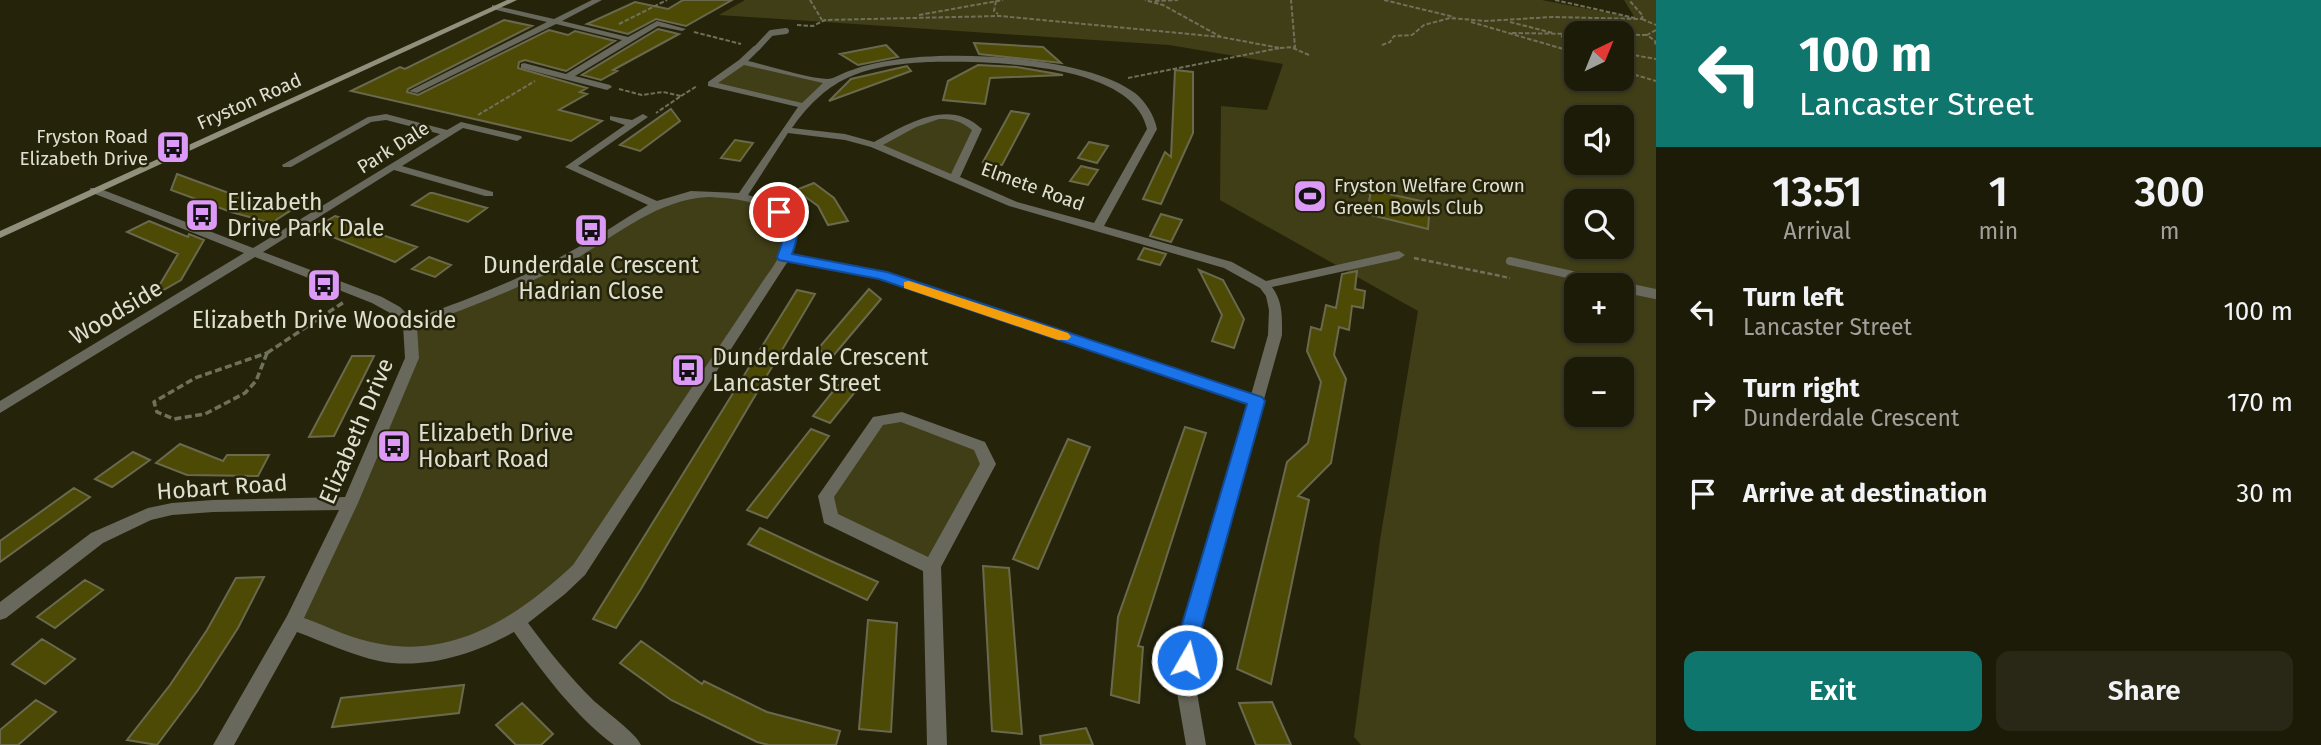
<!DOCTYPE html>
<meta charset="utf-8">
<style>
:root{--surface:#1c1b08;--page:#292816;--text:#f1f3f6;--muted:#a0a19c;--line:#3a3929;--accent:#0f766e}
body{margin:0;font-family:"Fira Sans",sans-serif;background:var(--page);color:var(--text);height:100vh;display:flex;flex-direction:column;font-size:26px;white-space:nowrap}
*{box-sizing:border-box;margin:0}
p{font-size:23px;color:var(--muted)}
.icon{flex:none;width:38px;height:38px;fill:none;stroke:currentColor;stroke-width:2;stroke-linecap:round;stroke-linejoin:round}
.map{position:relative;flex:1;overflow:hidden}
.panel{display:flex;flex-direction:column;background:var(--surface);width:665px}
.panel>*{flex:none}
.top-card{background:#0f766e;color:#fff;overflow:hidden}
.needle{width:46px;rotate:43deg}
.tools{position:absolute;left:1564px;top:21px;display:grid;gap:14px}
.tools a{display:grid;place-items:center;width:70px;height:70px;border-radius:14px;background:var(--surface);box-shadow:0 2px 5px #0004,0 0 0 2px var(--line);font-size:35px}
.pin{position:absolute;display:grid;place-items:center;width:60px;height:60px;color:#fff;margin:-30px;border:4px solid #fff;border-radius:50%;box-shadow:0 2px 7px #0007}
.me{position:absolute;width:77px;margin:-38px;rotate:8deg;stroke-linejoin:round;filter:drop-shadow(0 0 5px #0008)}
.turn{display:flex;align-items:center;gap:24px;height:147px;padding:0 28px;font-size:32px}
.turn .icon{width:91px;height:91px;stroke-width:2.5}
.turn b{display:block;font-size:49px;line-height:60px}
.eta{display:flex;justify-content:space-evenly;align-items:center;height:119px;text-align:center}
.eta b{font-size:42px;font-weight:600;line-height:49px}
.action{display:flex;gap:14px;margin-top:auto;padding:14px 28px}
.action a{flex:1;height:80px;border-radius:14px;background:var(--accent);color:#fff;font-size:28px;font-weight:600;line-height:80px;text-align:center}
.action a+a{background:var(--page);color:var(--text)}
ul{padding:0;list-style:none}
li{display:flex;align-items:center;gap:21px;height:91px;padding:0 28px}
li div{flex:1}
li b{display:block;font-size:26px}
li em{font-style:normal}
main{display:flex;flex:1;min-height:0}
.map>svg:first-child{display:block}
</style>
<main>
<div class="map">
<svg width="1656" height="745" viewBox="0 0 1656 745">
<rect width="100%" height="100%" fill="#25240b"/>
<path fill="#403e17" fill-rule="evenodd" d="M 745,0 L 1542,0 L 1635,18 L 1624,0 L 1656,0 L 1656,745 L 1361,745 L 1354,737 L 1380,540 L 1418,311 L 1220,200 L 1221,106 L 1267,110 L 1283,64 L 1169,45 L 719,15 ZM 1577,33 L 1622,33 L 1622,79 L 1577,79 ZM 1577,117 L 1622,117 L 1622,163 L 1577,163 ZM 1577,201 L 1622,201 L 1622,247 L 1577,247 ZM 1577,285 L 1622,285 L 1622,331 L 1577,331 ZM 1577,369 L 1622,369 L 1622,415 L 1577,415 Z
M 742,62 L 830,82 L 804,106 L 711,84 Z
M 951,116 L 977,129 L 954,178 L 875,145 L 930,117 Z
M 713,193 L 763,203 L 789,224 L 784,257 L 579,570 L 479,641 L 387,654 L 293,622 L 412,359 L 410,324 L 534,276 L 657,205 Z
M 902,417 L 980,446 L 988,464 L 932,567 L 830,518 L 826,496 L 878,421 Z"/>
<path fill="#4d4a06" stroke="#6a694e" stroke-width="2" d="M 683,0 L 732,0 L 686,26 L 656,19 L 628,34 L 587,24 L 635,2 L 668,9 Z
M 504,20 L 532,26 L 408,89 L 407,92 L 418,95 L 549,30 L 568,35 L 575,31 L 615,41 L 566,71 L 525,60 L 519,62 L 518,68 L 587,88 L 580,92 L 587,94 L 559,110 L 602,121 L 571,141 L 351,91 L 400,67 L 405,69 Z
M 658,29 L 679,34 L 613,70 L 617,71 L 601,80 L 582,75 Z
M 974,43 L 1043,47 L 1061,63 L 979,54 Z
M 886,45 L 898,57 L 858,65 L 840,54 Z
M 978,65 L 1017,67 L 1063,75 L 990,78 L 985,104 L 943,100 L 948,81 Z
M 907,66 L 911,71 L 829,101 L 851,79 Z
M 1175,70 L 1193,72 L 1193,133 L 1161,204 L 1143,199 L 1165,152 L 1171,157 Z
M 671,109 L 680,121 L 640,151 L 620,145 Z
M 1011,111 L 1029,114 L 1002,165 L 983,162 Z
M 735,140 L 753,143 L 740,161 L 721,158 Z
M 1089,142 L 1108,146 L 1097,163 L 1078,158 Z
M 1081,166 L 1098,170 L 1088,185 L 1070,181 Z
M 177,174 L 267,207 L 273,203 L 293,209 L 276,220 L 275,224 L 231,212 L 171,190 Z
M 814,183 L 834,198 L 848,221 L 828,225 L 818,206 L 796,190 Z
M 1371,190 L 1430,203 L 1428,229 L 1367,214 Z
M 430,193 L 433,193 L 487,208 L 468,222 L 412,205 Z
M 1161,214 L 1182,220 L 1171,242 L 1150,236 Z
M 335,216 L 354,222 L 351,224 L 417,247 L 395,262 L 313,229 Z
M 149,221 L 188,237 L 189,234 L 204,240 L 181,280 L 153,296 L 178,254 L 127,232 Z
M 1144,248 L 1166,254 L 1160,265 L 1138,259 Z
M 429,257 L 451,265 L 435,277 L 412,269 Z
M 1199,270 L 1223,280 L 1244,319 L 1234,348 L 1212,341 L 1222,315 Z
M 1357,271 L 1355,289 L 1365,291 L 1363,308 L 1352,306 L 1349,330 L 1339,327 L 1334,355 L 1346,379 L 1331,463 L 1298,496 L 1309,500 L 1271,684 L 1237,669 L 1287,462 L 1308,443 L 1321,382 L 1307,351 L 1311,327 L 1321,330 L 1326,305 L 1336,308 L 1342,274 Z
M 869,289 L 881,299 L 833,356 L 817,350 Z
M 797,290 L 815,294 L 641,589 L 616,628 L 593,619 Z
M 352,356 L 374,356 L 334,436 L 309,437 Z
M 838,385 L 855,392 L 830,423 L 813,416 Z
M 1185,427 L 1206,433 L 1138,646 L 1143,647 L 1139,703 L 1111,695 L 1118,617 Z
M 811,429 L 829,436 L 767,518 L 747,510 Z
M 1068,439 L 1090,447 L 1038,569 L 1013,559 Z
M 180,444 L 223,461 L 227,455 L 269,455 L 258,476 L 187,475 L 156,463 Z
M 133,452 L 150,460 L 112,487 L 95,479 Z
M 74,488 L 90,497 L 0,562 L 0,541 Z
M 760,528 L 824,558 L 878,582 L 867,600 L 748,544 Z
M 983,566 L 1009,568 L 1022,734 L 992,731 Z
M 264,577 L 238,628 L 198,690 L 157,745 L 127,740 L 170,685 L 207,630 L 236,578 Z
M 85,580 L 103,590 L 55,628 L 37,617 Z
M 868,620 L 897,623 L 891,732 L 859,729 Z
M 42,639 L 75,659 L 45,684 L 12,664 Z
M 641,641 L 702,684 L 704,681 L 767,712 L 840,731 L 836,745 L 769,745 L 757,742 L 671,700 L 620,663 Z
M 464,685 L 459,713 L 332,727 L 341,698 Z
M 36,700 L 56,712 L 18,745 L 0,745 L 0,730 Z
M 1272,702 L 1291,745 L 1256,745 L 1239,703 Z
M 522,703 L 553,734 L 541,745 L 516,745 L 496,725 Z
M 1086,728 L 1093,745 L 1041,745 L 1040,736 Z"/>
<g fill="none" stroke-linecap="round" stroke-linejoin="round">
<path stroke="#70705b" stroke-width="2" stroke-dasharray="4.5 2" stroke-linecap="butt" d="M 810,0 L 822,20
M 1384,0 L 1454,17
M 1555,0 L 1635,18
M 996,1 L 994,11 L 998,14
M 1155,1 L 1178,0
M 919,15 L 1003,0
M 1642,19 L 1656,25
M 1471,22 L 1577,53
M 1510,22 L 1553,33
M 619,24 L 667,0
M 797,25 L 813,26 L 825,20 L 1000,16 L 1221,37
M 1656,30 L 1647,35 L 1655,41 L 1656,46
M 694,32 L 741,44
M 1512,33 L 1647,35
M 1561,36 L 1577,41
M 1382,45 L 1390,42 L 1394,36 L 1412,35 L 1424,25 L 1450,18 L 1486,21 L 1552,17 L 1641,19 L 1643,16 L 1629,0
M 1280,48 L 1295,47 L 1291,0
M 1293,48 L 1309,55
M 1622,53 L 1656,59
M 1622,71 L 1656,81
M 1128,78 L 1280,48 L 1221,37 L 1163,5 L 1145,0
M 619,89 L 642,95 L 663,92 L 681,96 L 656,113
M 681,96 L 697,86
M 478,115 L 535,81"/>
<path stroke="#70705b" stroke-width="2.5" stroke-dasharray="5 2.5" stroke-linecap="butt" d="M 1414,258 L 1510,278"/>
<path stroke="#70705b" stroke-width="3.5" stroke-dasharray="7 3.5" stroke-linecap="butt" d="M 267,353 L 256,381 L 245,393 L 205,414 L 174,419 L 157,412 L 154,402 L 195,378 Z
M 267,353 L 344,302"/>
<path stroke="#68685c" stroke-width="6" d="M 757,48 L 771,33 L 786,31"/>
<path stroke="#68685c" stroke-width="8" d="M 1510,261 L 1612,284"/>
<path stroke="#68685c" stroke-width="10" d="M 1604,282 L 1616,285
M 1622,287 L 1656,294"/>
<path fill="#68685c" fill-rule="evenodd" d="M 592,0 L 602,0 L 562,21 L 628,37 L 657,21 L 686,29 L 682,31 L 658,26 L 575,76 L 610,85 L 612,87 L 607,90 L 521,68 L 521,64 L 524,63 L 566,74 L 622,40 L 556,24 L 417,93 L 409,91 L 547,22 L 492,9 L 492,5 L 554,19 Z
M 754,46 L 761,48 L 748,61 C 770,66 806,78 827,79 C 834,79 844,72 852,70 C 865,65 879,62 894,60 C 953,50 1086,56 1135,93 C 1146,102 1154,115 1157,129 L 1104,226 L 1232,262 L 1266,281 L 1399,251 L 1405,255 L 1399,259 L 1272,287 C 1283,302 1282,317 1282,335 L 1197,638 L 1195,681 L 1206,745 L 1186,745 L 1175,681 L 1179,638 L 1248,404 L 879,278 L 788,261 L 585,575 L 565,594 L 528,623 C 548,650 569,676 593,700 C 605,711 636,733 641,745 L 614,745 C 574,715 543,673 514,632 C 474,654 424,670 379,661 C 351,655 324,642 297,632 L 234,745 L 213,745 L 287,616 L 339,510 L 213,512 L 172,515 L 151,520 L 103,543 L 6,618 L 0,620 L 0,602 L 91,533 L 148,508 L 172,503 L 213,500 L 345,497 L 405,358 L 403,325 L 390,313 L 372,303 L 255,257 L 0,413 L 0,401 L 244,253 L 90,192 L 90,188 L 98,188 L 253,248 L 440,134 L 386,120 L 371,122 L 291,167 L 283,167 L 282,165 L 368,117 L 386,114 L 447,130 L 461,122 L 521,136 L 522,138 L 517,141 L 463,128 L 402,166 L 493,192 L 493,196 L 485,196 L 394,170 L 263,252 L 382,297 L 400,307 L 412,319 C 468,300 523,278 575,249 C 600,236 623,219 648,205 L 565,167 L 625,125 L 610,120 L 610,116 L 632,120 L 643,114 L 648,117 L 578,166 L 657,201 L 691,191 L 739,193 L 798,107 L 708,86 L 708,82 L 739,60 ZM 927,62 C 982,61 1133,61 1147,129 L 1094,223 L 1017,202 L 960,177 L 982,129 C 949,97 907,124 874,142 L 845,134 L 792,128 C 830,75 864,66 927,62 ZM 744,65 L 823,83 L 802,103 L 718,83 ZM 939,119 C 953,119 961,121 972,130 L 951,174 L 883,145 L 916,127 ZM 788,133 L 845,140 L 871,147 L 1009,206 L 1224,268 L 1260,288 L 1266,296 L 1269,310 L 1268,335 L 1251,395 L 886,272 L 791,255 C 809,217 780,204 748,195 ZM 708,197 C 732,198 791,202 785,239 C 783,253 773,267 765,278 L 573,565 C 521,614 456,658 381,644 C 354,640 329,627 304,618 L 358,503 L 419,358 L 417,326 C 467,309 517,289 565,265 C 612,240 653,200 708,197 Z
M 902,412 L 985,442 L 996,464 L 941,567 L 947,745 L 927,745 L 923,571 L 824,523 L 818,496 L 873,417 ZM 901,422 L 974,450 L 980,464 L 928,557 L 838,514 L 834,497 L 883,425 Z"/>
<path fill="#90907c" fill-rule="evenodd" d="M 507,0 L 517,0 L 0,238 L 0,231 Z"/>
</g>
<path fill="#1a73e8" stroke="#114b97" stroke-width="2" d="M 779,208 C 802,218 799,236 792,254 L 887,272 L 1262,397 L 1265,401 L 1199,638 L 1194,667 L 1187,669 L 1179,667 L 1176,660 L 1178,638 L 1247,404 L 879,279 L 779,260 L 777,257 C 785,237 786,230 773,212 Z"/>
<path fill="#f59e0b" d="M 909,281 L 1068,333 L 1071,337 L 1068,340 L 1058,340 L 904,288 L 904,282 Z"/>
<defs>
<g id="bus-square" transform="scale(1.75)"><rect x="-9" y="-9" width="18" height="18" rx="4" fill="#dc99f5" stroke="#25240b"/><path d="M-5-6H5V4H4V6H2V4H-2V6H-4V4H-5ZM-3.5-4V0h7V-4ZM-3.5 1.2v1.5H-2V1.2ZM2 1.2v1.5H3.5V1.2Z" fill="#111"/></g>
<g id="stadium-square" transform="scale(1.75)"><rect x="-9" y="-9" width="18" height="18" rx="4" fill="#dc99f5" stroke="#25240b"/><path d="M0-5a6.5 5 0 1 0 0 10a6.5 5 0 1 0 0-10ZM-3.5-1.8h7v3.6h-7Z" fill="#111"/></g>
</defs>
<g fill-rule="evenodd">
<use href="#bus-square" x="173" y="147"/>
<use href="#stadium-square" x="1310" y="196"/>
<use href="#bus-square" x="202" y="215"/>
<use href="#bus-square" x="591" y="230"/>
<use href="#bus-square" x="324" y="285"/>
<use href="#bus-square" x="688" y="370"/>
<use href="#bus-square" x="394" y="446"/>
</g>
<g text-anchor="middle" stroke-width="5" stroke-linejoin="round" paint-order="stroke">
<g font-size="19" fill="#e0e0d1" stroke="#25240b">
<text transform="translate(249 101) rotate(-24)" y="7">Fryston Road</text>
<text transform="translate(393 147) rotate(-32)" y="7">Park Dale</text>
<text transform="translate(1033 186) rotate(20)" y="7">Elmete Road</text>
</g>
<g font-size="19" fill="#e0e0d1" stroke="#25240b" text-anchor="end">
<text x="148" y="143">Fryston Road<tspan x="148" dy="22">Elizabeth Drive</tspan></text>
<text x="1334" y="192" text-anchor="start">Fryston Welfare Crown<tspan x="1334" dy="22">Green Bowls Club</tspan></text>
</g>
<g font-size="23" fill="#e0e0d1" stroke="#25240b" text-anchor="start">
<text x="227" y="210">Elizabeth<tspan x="227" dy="26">Drive Park Dale</tspan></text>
<text x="591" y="273" text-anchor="middle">Dunderdale Crescent<tspan x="591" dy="26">Hadrian Close</tspan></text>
<text x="324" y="328" text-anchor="middle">Elizabeth Drive Woodside</text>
<text x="712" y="365">Dunderdale Crescent<tspan x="712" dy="26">Lancaster Street</tspan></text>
<text x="418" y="441">Elizabeth Drive<tspan x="418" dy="26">Hobart Road</tspan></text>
</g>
<g font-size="23" fill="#e0e0d1" stroke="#25240b">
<text transform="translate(116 312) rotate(-31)" y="8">Woodside</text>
<text transform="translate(356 431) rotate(-67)" y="8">Elizabeth Drive</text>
<text transform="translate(222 487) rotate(-4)" y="8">Hobart Road</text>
</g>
</g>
</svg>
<div class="tools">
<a><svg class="needle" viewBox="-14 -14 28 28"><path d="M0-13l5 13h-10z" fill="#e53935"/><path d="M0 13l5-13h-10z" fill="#a0a19c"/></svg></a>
<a><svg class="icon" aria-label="sound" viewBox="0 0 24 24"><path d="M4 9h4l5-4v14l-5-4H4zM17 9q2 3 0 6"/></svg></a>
<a><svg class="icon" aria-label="search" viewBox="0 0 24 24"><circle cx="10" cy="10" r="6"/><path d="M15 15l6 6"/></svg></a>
<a>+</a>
<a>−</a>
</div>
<div class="pin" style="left:779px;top:212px;background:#d93025"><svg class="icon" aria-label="arrive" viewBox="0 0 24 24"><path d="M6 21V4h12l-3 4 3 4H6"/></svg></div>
<svg class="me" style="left:1187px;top:660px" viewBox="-20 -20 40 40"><circle r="17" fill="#1a73e8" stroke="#fff" stroke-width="3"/><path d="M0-11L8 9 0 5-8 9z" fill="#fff"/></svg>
</div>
<section class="panel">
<div class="top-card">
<div class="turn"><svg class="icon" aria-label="left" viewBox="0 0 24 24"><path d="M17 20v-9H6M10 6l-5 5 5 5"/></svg><div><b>100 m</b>Lancaster Street</div></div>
</div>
<div class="eta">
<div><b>13:51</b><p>Arrival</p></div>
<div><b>1</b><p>min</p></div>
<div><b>300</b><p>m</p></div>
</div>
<ul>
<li><svg class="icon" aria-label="left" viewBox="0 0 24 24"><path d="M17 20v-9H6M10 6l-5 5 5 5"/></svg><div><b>Turn left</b><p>Lancaster Street</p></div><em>100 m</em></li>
<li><svg class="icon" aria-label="right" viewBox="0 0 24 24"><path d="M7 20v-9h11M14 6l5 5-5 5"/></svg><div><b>Turn right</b><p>Dunderdale Crescent</p></div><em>170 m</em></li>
<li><svg class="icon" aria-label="arrive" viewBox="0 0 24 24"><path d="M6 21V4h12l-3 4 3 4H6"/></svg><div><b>Arrive at destination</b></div><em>30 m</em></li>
</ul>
<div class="action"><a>Exit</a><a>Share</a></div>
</section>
</main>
